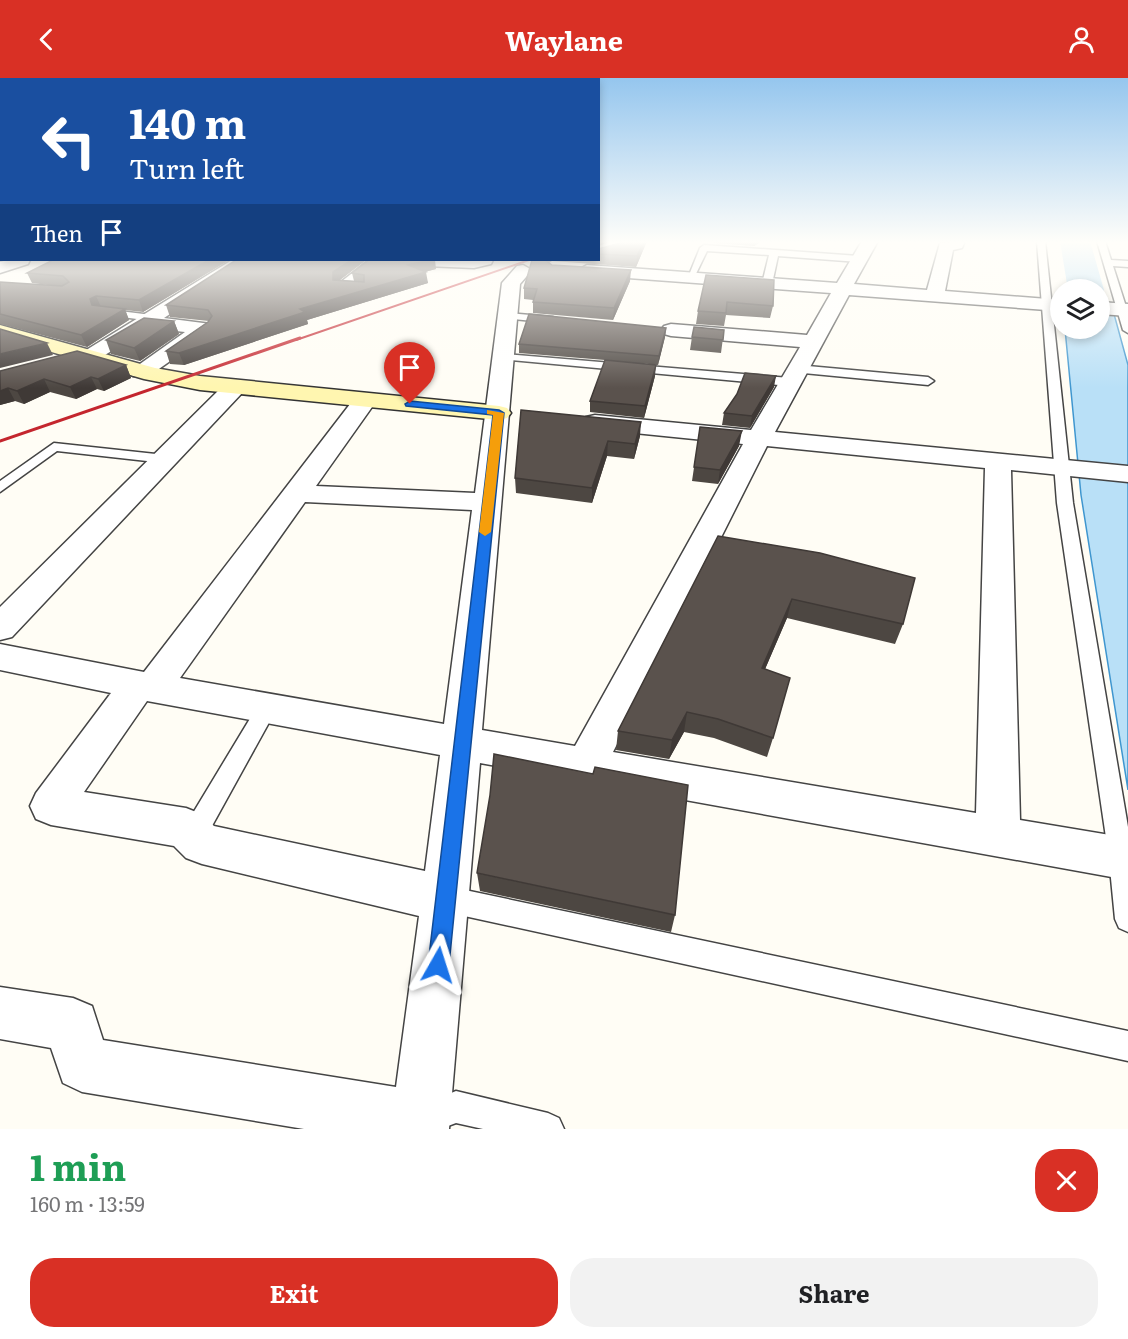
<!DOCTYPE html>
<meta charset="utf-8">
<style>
:root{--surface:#fff;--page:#f2f2f2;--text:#202124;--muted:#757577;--accent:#d93025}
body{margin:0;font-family:Literata,serif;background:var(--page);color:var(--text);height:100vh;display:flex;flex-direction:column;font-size:22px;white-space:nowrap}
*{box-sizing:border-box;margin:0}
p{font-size:20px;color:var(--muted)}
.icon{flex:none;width:33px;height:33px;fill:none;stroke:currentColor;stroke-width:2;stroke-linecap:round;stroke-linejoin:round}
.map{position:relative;height:1051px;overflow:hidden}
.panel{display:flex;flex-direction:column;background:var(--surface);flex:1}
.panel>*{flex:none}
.guide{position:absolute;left:0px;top:0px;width:600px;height:183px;box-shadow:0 3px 9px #0003;background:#1a4fa0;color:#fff;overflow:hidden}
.buttons{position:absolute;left:1050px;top:201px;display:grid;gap:12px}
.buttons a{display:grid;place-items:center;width:60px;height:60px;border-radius:50%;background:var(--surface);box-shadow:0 3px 9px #0003;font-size:30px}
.pin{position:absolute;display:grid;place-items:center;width:51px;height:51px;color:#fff;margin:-62px -26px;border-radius:50% 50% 50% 0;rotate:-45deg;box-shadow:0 0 6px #0007}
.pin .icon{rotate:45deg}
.me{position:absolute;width:66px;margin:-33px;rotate:6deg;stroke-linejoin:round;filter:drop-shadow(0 0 4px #0008)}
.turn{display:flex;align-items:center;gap:21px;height:126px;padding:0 30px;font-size:27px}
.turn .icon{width:78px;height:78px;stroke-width:2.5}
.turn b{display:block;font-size:42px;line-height:51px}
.then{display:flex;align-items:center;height:57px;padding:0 30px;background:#0003;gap:12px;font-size:22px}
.round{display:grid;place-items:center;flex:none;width:63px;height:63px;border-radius:24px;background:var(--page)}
.headline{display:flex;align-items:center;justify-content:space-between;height:102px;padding:0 30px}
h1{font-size:36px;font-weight:700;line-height:45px;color:#1e9e55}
.action{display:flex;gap:12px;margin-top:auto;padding:12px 30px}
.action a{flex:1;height:69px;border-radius:24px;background:var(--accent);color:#fff;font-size:24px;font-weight:700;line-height:69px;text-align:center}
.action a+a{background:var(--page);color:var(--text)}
header{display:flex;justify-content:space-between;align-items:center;height:78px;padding:0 30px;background:var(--accent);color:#fff;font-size:27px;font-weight:700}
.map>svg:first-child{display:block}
</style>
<header><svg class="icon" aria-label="back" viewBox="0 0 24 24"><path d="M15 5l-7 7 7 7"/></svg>Waylane<svg class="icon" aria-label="person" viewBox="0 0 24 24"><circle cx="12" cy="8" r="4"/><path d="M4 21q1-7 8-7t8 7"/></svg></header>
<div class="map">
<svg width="1128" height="1051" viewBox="0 0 1128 1051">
<rect width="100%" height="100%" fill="#fffdf5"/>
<path fill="#b9e0f7" stroke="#3f96cf" stroke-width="1.5" d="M 1100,224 L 1111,225 L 1128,287 L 1128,712 L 1081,417 L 1065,251 L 1100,250 Z"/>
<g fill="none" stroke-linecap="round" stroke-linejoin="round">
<path fill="#b9e0f7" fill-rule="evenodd" d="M 1060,163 L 1090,163 L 1104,212 L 1100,218 L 1100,212 L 1068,212 Z"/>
<g stroke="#444" stroke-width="3">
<path id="lane" d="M 1037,163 L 1045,163 L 1073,425 L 1128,749 L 1128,854 L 1119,850 L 1115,841 L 1109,780 L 1057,425 Z
M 1097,163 L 1105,163 L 1111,182 L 1128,183 L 1128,189 L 1113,188 L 1128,235 L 1128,255 L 1123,252 Z
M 704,167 L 859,178 L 864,181 L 859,184 L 778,178 L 772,206 L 767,209 L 762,206 L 769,177 L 707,173 L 693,202 L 687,202 L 700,170 Z
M 369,182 L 379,182 L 349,207 L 357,208 L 357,212 L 337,211 L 337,207 Z
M 103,231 L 152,237 L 157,240 L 152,243 L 99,236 L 98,234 Z
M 508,235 L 553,239 L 558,242 L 553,245 L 504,240 L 503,238 Z
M 504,276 L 790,300 L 796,304 L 790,308 L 500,281 L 498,279 Z
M 797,287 L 928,299 L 934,303 L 928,307 L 793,294 L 793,288 Z
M 54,365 L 165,377 L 172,381 L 165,385 L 57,373 L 0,414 L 0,403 Z
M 267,622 L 274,624 L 277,630 L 202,766 L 193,769 L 184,766 L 181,758 L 184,750 L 260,624 Z
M 446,808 L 1128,953 L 1128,983 L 446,834 L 437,830 L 433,821 L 437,812 Z
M 456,1013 L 548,1035 L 559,1040 L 564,1051 L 483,1051 L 456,1045 L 440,1051 L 417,1051 L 412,1040 L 417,1029 Z"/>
</g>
<g stroke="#444" stroke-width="3">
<path id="street" d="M 862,163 L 878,163 L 854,206 L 927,212 L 940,165 L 965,163 L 962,170 L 953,172 L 945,213 L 1060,222 L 1060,233 L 849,217 L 775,354 L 1128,388 L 1128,404 L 1011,392 L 1020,742 L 1128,760 L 1128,802 L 480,685 L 449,1051 L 304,1051 L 82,1014 L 63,1005 L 51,970 L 0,961 L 0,909 L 73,920 L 92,928 L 103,962 L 396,1009 L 419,838 L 202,786 L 186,780 L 174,768 L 51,747 L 36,741 L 30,728 L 36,715 L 111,615 L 0,592 L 0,566 L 144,594 L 357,317 L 373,317 L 377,322 L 316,408 L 475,415 L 502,205 L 517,188 L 523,187 L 532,192 L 520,206 L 482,652 L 575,668 L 743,366 L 595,351 L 586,349 L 583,344 L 586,339 L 595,337 L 751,352 L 800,269 L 671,258 L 664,256 L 661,252 L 664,248 L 671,246 L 807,257 L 831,215 L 587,197 L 578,192 L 587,187 L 837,205 ZM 767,368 L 985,390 L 976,735 L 613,674 ZM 305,424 L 472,432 L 444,646 L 180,600 ZM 147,623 L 440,677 L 425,793 L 214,748 L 201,736 L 186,730 L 84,714 Z
M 8,182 L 30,182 L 28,186 L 0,195 L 0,184 Z
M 232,182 L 251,182 L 164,240 L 211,246 L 214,250 L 211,254 L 149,298 L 133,298 L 130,293 L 185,254 L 148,250 L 97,282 L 83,282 L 79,278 L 83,274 Z
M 393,182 L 493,182 L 491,186 L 474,190 L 401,187 Z
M 1100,224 L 1128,226 L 1128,238 L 1100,236 Z
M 235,302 L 243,304 L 246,309 L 243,314 L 12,559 L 0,562 L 0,529 L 227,304 Z"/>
</g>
<g stroke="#333" stroke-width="3">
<path id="secondary" d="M 0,247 L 155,290 L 200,298 L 499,328 L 507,330 L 511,335 L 507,340 L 499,342 L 200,312 L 144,301 L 0,259 Z"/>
</g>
<use href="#lane" fill="#fff" fill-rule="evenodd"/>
<use href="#street" fill="#fff" fill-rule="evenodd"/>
<use href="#secondary" fill="#fff6b0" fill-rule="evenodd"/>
<path stroke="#c4262e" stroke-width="2" d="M 296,262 L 529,182"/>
<path stroke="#c4262e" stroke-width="3" d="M 0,363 L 300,260"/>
</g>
<path fill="#4d4742" d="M 647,163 L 636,189 L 552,183 L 549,185 L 552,187 L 630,203 L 613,242 L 533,235 L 533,222 L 524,221 L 524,210 L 532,182 L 598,182 L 598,171 Z
M 714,163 L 762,163 L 754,168 L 714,165 Z
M 229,182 L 143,234 L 125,232 L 129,242 L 87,269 L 0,246 L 0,204 L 56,208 L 32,205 L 27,195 Z
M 366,182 L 340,202 L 354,203 L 352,195 L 436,191 L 424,194 L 428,205 L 307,242 L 308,246 L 184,287 L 170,286 L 166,273 L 209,243 L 170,239 L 166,227 Z
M 774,202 L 773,228 L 770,240 L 726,237 L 724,248 L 696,246 L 698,233 Z
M 174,243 L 179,256 L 140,283 L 111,276 L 106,262 Z
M 666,250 L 665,259 L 658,287 L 640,285 L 655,298 L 644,340 L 590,334 L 590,323 L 605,282 L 519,275 L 519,266 Z
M 724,252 L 721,275 L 690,272 L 692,259 Z
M 126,287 L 131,300 L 104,313 L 97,311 L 76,321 L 50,314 L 24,326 L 15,323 L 0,327 L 0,293 Z
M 774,309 L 750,350 L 722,347 L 724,335 L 737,316 Z
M 521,332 L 640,358 L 634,381 L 607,378 L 592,425 L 516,415 L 515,400 Z
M 700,349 L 739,368 L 718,406 L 692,403 Z
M 718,458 L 903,546 L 895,566 L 787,540 L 765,591 L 773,660 L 767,679 L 714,660 L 684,654 L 669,681 L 616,672 L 618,653 Z
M 477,795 L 675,837 L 671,854 L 480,813 Z"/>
<path fill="#3f3936" d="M 598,163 L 613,163 L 598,168 Z
M 644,163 L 647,163 L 636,189 L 637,178 Z
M 755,163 L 762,163 L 754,168 Z
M 209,182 L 229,182 L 143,234 L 139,222 Z
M 351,182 L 366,182 L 336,205 L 333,202 L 333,194 Z
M 430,182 L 435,182 L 436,191 L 409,198 L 408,187 Z
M 631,192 L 630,203 L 613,242 L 614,230 Z
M 426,194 L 428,205 L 307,242 L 308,246 L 184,287 L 179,275 L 300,231 Z
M 96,218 L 101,229 L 92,227 L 90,221 Z
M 125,231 L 129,242 L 87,269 L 81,257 Z
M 174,243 L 179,256 L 140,283 L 134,270 Z
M 666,250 L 665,259 L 658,287 L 659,278 Z
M 47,265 L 53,277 L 0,290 L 0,276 Z
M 126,287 L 131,300 L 104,313 L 98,301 Z
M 656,287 L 655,298 L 644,340 L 645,328 Z
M 776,298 L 774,309 L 750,350 L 752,338 Z
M 91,299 L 97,311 L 76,321 L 70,309 Z
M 44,301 L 50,314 L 24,326 L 17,313 Z
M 8,310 L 15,323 L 0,327 L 0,313 Z
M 641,344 L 640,358 L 634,381 L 635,366 Z
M 742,353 L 739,368 L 718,406 L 720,392 Z
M 608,363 L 607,378 L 592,425 L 592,410 Z
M 792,521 L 787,540 L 757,610 L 762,590 Z
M 687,634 L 684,654 L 669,681 L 672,662 Z"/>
<path fill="#5a524d" stroke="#3f3936" stroke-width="1.5" d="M 627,163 L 644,163 L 637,178 L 598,176 L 598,171 Z
M 53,182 L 209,182 L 139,222 L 96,218 L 90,221 L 92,227 L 125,231 L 81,257 L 0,236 L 0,204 L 62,208 L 69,204 L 63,198 L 27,195 Z
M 236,182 L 351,182 L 333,194 L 333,202 L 364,204 L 364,197 L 352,195 L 369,182 L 430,182 L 408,187 L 426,194 L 300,231 L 305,234 L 179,275 L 166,273 L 208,244 L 212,238 L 208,232 L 166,227 Z
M 532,182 L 545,182 L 552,187 L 631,192 L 614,230 L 533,224 L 537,211 L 524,210 Z
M 706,197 L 774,202 L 773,228 L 727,224 L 726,235 L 698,233 Z
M 529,236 L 666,250 L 659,278 L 519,266 Z
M 144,240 L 174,243 L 134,270 L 106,262 Z
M 694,249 L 724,252 L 723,262 L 692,259 Z
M 0,251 L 47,265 L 0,276 Z
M 77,273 L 126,287 L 98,301 L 91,299 L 70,309 L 44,301 L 17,313 L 8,310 L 0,313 L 0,293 Z
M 605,282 L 656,287 L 645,328 L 590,323 Z
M 745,295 L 776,298 L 752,338 L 724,335 L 737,316 Z
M 521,332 L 641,344 L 635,366 L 608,363 L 592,410 L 515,400 Z
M 700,349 L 742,353 L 720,392 L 694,389 Z
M 718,458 L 820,475 L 915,500 L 903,546 L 792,521 L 762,590 L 790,600 L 773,660 L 718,641 L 687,634 L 672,662 L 618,653 Z
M 494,676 L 593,696 L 595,689 L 688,707 L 675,837 L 477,795 L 490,717 Z"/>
<linearGradient id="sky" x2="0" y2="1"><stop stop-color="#95c6ee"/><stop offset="0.53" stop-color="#fffefa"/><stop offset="1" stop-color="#fffefa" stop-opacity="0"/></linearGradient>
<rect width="1128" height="310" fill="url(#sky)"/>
<path fill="#1a73e8" stroke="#114b97" stroke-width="1.5" d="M 410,323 L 499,332 L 504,335 L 449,887 L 446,895 L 438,898 L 431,895 L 428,887 L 493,337 L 406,328 L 405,326 Z"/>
<path fill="#f59e0b" d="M 487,332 L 504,335 L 491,454 L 485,458 L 479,454 L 493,337 L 487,336 Z"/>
</svg>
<div class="buttons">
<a><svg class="icon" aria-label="layers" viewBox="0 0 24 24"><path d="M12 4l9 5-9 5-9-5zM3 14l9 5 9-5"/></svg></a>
</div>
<div class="pin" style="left:410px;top:326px;background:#d93025"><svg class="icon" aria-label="arrive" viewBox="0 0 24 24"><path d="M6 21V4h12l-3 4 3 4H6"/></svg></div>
<svg class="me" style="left:438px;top:887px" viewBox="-20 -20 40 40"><path d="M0-17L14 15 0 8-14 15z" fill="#1a73e8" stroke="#fff" stroke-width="4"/></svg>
<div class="guide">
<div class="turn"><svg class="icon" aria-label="left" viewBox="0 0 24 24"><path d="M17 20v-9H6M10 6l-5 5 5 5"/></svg><div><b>140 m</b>Turn left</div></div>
<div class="then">Then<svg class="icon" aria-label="arrive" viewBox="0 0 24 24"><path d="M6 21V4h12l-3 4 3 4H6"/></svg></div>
</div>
</div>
<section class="panel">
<div class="headline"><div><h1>1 min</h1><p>160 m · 13:59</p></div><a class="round" style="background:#d93025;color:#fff"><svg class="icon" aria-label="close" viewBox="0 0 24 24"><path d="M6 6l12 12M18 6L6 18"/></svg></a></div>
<div class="action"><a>Exit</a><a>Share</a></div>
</section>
